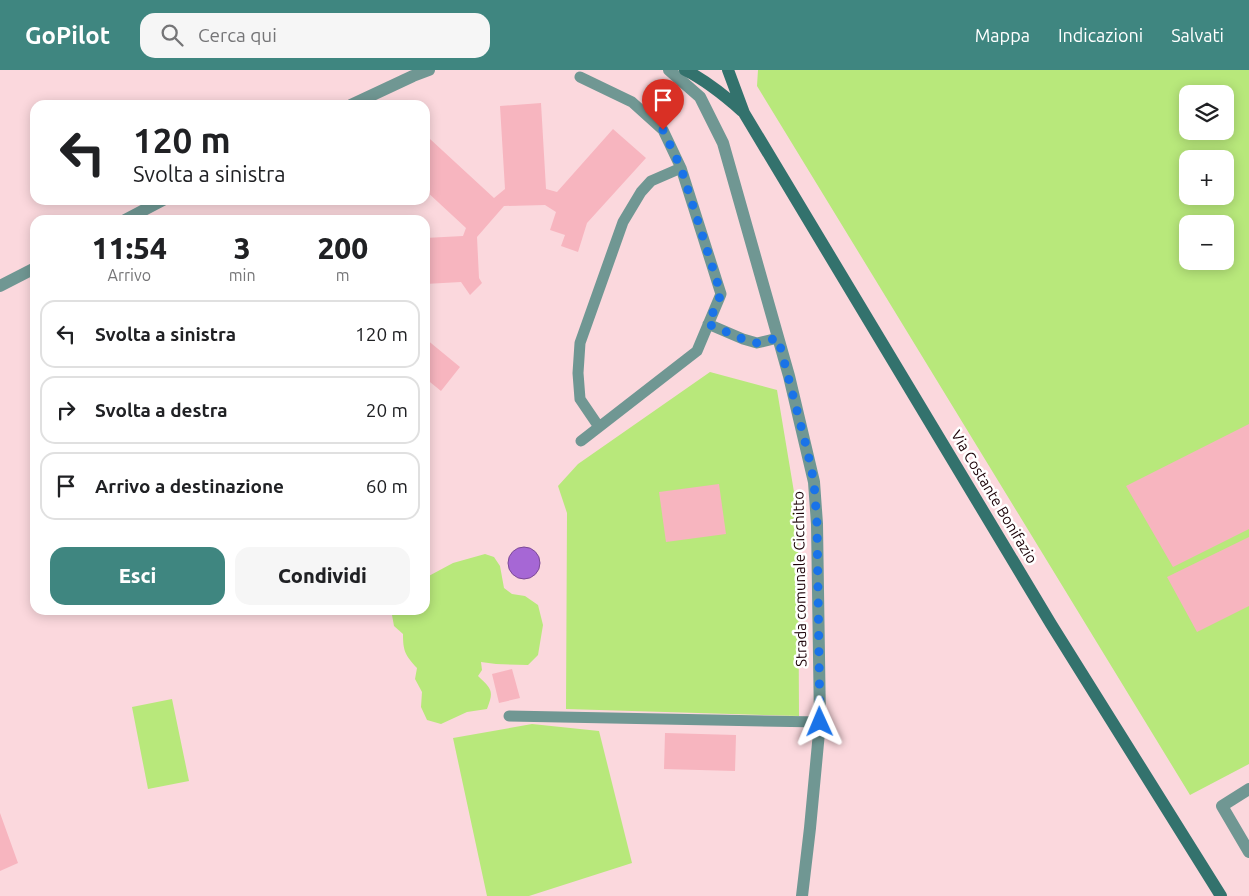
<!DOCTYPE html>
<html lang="it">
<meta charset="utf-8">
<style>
:root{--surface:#fff;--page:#f6f6f6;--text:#202124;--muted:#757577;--line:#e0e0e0;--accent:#3f8680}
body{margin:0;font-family:Ubuntu,sans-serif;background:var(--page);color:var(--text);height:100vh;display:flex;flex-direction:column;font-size:19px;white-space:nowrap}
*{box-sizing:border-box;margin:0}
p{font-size:16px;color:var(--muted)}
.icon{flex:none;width:28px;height:28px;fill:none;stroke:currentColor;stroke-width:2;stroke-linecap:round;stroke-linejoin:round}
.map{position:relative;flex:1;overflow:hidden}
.drawer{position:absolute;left:30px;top:145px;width:400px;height:400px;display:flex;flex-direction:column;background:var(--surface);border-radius:15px;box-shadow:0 2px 12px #0003}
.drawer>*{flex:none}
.hud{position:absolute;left:30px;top:30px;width:400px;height:105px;border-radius:15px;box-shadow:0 2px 12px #0003;background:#fff;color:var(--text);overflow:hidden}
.fabs{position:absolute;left:1179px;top:15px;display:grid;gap:10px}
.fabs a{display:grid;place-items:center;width:55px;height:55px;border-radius:10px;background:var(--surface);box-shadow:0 2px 12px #0003;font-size:25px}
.pin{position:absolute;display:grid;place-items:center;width:42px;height:42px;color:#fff;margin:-51px -21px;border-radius:50% 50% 50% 0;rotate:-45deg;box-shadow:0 0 5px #0007}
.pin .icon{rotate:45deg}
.me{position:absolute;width:55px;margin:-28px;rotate:359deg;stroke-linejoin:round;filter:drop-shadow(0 0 4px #0008)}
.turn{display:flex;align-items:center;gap:18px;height:105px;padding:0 20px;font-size:22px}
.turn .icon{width:65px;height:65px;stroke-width:2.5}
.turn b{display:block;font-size:35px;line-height:42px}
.eta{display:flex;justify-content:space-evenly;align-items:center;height:85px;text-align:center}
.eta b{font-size:30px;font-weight:800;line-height:35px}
.action{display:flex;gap:10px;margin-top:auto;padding:10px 20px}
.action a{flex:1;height:58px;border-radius:15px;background:var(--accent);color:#fff;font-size:20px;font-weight:800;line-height:58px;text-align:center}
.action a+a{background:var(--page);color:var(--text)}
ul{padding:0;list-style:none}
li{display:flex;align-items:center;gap:15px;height:68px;margin:0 10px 8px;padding:0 10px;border:2px solid var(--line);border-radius:15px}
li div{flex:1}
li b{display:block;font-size:19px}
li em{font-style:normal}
header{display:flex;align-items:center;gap:30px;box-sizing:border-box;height:70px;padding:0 25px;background:var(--accent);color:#fff}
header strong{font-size:24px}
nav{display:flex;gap:28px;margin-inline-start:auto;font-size:18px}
.search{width:350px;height:45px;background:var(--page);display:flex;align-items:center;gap:12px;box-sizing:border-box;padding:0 18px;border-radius:15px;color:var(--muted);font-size:19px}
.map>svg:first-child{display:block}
</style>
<header>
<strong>GoPilot</strong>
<div class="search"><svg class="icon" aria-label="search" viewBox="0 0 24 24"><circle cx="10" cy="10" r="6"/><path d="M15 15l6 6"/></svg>Cerca qui</div>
<nav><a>Mappa</a><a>Indicazioni</a><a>Salvati</a></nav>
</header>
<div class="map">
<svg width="1249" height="826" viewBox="0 0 1249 826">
<rect width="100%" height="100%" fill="#fbd8dd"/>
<path fill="#b8e87b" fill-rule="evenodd" d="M 758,0 L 1249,0 L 1249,694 L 1190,725 L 757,16 ZM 1188,24 L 1225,24 L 1225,61 L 1188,61 ZM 1188,89 L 1225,89 L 1225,126 L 1188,126 ZM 1188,154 L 1225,154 L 1225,191 L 1188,191 Z
M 710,302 L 777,320 L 798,446 L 799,646 L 566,639 L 567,443 L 558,416 L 578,394 Z
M 485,484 L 494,487 L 500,496 L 504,518 L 512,524 L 525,526 L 538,535 L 543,555 L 538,585 L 528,595 L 496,594 L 481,592 L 482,600 L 478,606 C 492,619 494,621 487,639 L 467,642 L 441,654 L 427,650 L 421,637 L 422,622 L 415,609 L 417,598 C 405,585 403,581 403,564 L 394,556 L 392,545 L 388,540 L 425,540 L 425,508 L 453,493 Z
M 172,629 L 189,711 L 148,719 L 132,637 Z
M 532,654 L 599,661 L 632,793 L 529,826 L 487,826 L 453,668 Z"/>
<path fill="#a667d5" stroke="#7c4997" d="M508 493a16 16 0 1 1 32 0a16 16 0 1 1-32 0Z"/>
<path fill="#f7b5bf" d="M 541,33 L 546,119 L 557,122 L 613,59 L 646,88 L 587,153 L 578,182 L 561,176 L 565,165 L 550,160 L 556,142 L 545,135 L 504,136 L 477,167 L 479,208 L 482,213 L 470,225 L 461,212 L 425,214 L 425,168 L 463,166 L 466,158 L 425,120 L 425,74 L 430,69 L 494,128 L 505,119 L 500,36 Z
M 426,269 L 460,297 L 441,321 L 425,308 Z
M 1249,354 L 1249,459 L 1173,497 L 1126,416 Z
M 719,414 L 726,464 L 666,472 L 659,422 Z
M 1249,467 L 1249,536 L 1197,562 L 1167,507 Z
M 512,599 L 520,628 L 499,633 L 492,604 Z
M 665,663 L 736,665 L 735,701 L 664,699 Z
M 0,743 L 18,793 L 0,801 Z"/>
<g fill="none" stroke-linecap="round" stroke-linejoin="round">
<path stroke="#709793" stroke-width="11" d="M 580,7 L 632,32 L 663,60 L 681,98 L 721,224 L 697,281 L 581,371
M 708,254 L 743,269 L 757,273 L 778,268
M 599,357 L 580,329 L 578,303 L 580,273 L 623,152 L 641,122 L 651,111 L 681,98
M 509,646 L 820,652"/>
<path stroke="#709793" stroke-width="12" d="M 669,0 L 700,27 L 723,73 L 789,306 L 814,412 L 817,454 L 820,652 L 810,758 L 802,826
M 351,35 L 413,6 L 429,0
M 125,150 L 163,130
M 0,216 L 35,198
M 1249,719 L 1222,736 L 1249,782"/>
<path stroke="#33726d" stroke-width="12" d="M 685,0 C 707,11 724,25 742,41
M 728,0 L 744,43 L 1051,554 L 1221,826"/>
</g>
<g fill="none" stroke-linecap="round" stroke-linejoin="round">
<path stroke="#1a73e8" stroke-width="9" stroke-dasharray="0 16.2" d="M 663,60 L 681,98 L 721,224 L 708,254 L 743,269 L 757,273 L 778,268 L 807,379 L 814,412 L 817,454 L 820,652"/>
</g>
<g text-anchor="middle" stroke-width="5" stroke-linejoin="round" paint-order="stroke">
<g font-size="15" fill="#1b0207" stroke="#fff">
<text transform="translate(994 427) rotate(59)" y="5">Via Costante Bonifazio</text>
<text transform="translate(800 509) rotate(-91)" y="5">Strada comunale Cicchitto</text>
</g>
</g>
</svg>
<div class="fabs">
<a><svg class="icon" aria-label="layers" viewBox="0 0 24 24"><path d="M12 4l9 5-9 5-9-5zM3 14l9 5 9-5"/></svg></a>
<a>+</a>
<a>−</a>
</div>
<div class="pin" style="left:663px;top:60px;background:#d93025"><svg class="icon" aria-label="arrive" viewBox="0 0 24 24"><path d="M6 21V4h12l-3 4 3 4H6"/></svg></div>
<svg class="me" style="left:820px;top:652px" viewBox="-20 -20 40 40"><path d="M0-17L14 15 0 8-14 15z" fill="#1a73e8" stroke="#fff" stroke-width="4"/></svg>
<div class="hud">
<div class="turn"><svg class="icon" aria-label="left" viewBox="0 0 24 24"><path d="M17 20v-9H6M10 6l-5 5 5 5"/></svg><div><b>120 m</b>Svolta a sinistra</div></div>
</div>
<section class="drawer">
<div class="eta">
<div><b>11:54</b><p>Arrivo</p></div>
<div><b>3</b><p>min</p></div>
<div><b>200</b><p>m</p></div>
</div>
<ul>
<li><svg class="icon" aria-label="left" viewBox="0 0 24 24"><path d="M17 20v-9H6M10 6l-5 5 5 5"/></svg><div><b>Svolta a sinistra</b></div><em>120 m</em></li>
<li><svg class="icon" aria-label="right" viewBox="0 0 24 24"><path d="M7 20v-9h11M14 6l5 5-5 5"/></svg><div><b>Svolta a destra</b></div><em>20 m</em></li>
<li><svg class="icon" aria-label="arrive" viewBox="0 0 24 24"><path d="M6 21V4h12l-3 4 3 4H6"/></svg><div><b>Arrivo a destinazione</b></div><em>60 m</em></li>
</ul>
<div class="action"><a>Esci</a><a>Condividi</a></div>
</section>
</div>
